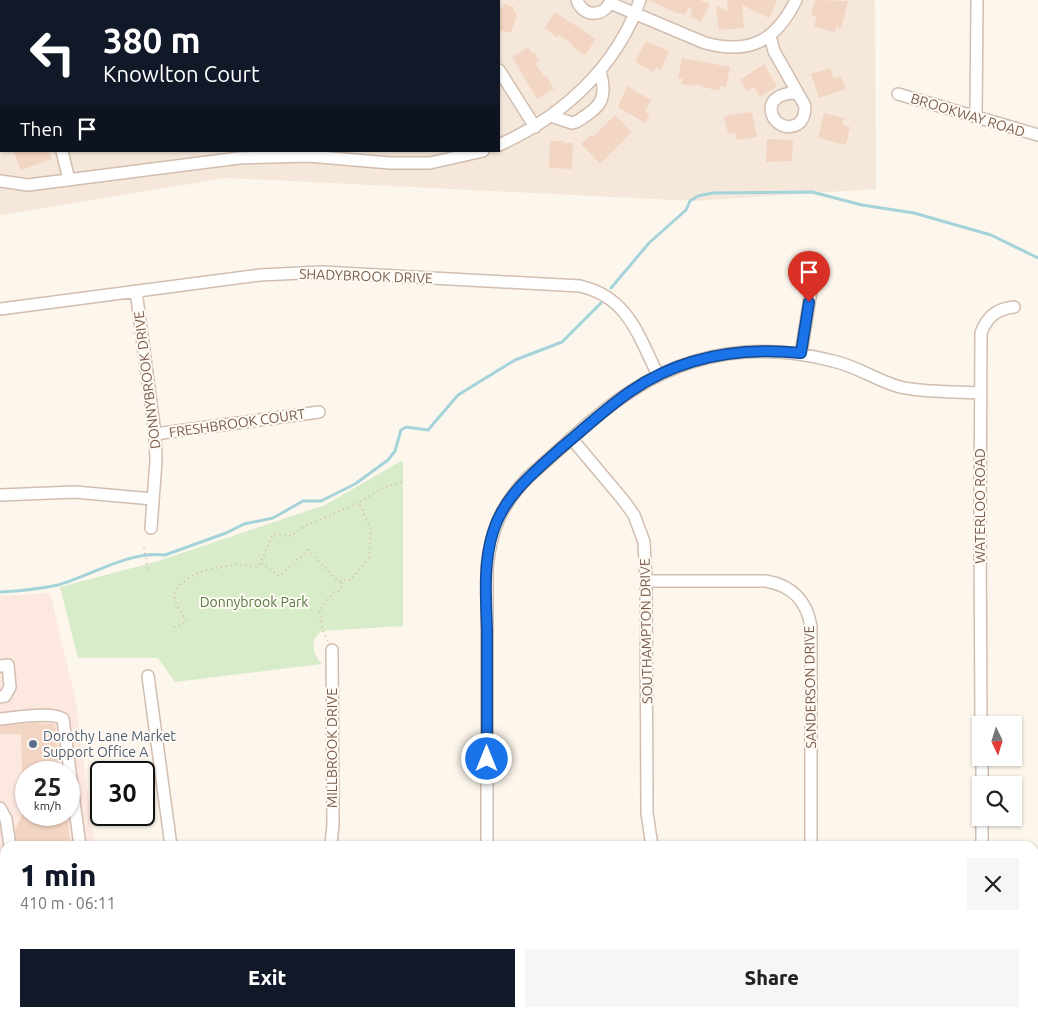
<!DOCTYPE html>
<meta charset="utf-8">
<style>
:root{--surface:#fff;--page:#f6f6f6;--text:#222;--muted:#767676;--accent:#111827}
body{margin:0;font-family:Ubuntu,sans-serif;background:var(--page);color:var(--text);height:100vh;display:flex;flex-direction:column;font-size:19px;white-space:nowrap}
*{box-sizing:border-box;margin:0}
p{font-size:16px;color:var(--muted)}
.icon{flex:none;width:28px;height:28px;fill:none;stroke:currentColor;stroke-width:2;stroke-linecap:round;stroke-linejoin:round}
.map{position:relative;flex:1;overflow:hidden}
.sheet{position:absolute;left:0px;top:841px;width:1039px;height:176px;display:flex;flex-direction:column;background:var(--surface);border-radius:15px 15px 0 0;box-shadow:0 1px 4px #0004}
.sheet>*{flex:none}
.hud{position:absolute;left:0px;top:0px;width:500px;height:152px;box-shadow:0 1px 4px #0004;background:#111827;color:#fff;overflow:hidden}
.needle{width:32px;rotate:176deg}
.fabs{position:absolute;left:972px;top:716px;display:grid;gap:10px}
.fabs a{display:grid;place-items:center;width:50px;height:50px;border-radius:0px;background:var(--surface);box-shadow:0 1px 4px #0004;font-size:25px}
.speed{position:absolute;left:15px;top:761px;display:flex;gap:10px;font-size:25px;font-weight:700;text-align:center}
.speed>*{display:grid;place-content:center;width:65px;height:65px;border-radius:50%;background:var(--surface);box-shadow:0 1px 4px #0004;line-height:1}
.speed small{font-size:12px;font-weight:400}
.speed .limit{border:2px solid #111;border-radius:8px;background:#fff;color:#111}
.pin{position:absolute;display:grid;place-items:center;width:42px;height:42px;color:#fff;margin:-51px -21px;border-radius:50% 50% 50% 0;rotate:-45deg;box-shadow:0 0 5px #0007}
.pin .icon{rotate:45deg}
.me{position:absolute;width:55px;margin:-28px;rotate:0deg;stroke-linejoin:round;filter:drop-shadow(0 0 4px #0008)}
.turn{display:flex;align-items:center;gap:18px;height:105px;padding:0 20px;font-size:22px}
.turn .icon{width:65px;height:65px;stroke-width:2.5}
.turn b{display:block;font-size:35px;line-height:42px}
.then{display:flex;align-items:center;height:48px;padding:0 20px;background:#0003;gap:10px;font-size:19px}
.round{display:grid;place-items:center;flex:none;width:52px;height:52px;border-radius:0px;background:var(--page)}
.headline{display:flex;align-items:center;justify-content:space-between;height:85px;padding:0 20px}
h1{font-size:30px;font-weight:800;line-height:38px;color:var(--accent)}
.primary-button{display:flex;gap:10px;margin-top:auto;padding:10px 20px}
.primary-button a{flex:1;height:58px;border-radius:0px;background:var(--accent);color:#fff;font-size:20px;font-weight:800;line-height:58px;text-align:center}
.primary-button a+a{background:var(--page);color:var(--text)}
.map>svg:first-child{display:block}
</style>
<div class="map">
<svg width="1038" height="1017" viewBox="0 0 1038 1017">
<rect width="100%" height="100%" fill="#fdf6ec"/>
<path fill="#f5e8da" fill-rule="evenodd" d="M 0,0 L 875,0 L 876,189 L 695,201 L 227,178 L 0,215 ZM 1,1 L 499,1 L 499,151 L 1,151 Z"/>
<path fill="#fde8e0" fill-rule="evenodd" d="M 50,593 L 75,697 L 95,846 L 5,846 L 5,1012 L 117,1012 L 117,1017 L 0,1017 L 0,596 ZM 26,772 L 69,772 L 69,815 L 26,815 Z"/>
<path fill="#d8ecc9" d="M 403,460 L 403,626 L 322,631 C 309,640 312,653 322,664 L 175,682 L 158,658 L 78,658 L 60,587 L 155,562 L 325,505 Z"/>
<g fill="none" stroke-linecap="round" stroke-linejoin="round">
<path stroke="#a5d3da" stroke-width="3" d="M 611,288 L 649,243 L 686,210 L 690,201 L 698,196 L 712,193 L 812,192 L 862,205 L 914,213 L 991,235 L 1038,258
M 0,592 C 19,591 39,589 58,585 C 93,575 128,551 165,555 L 226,533 L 244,524 L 273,518 L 303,501 L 321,501 L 355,484 L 388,460 L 395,451 L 401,430 L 406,427 L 428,430 L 458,395 L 515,360 L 562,342 L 601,303"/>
</g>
<path fill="#f3d5c3" d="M 648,0 L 700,0 L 710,4 L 701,22 L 690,17 L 692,9 L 688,8 L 685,15 L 680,13 L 679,14 Z
M 727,0 L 777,0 L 769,18 L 742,5 L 744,28 L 719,30 L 716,6 L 728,11 Z
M 815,0 L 848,1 L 841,29 L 836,27 L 835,32 L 814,27 L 817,16 L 811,15 Z
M 504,4 L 514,7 L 513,12 L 517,13 L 511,33 L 499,30 L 499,7 L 503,8 Z
M 555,12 L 596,39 L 585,55 L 572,47 L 573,45 L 559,35 L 557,37 L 544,28 Z
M 646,41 L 669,51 L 661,70 L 656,67 L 654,72 L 635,62 Z
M 528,47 L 532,53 L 534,52 L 539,61 L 535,63 L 544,77 L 546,75 L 554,89 L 537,99 L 512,57 Z
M 682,58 L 730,67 L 726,87 L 720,86 L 719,91 L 693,84 L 693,86 L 681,84 L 683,79 L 678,78 Z
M 764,64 L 777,86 L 760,97 L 754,87 L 747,91 L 740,80 Z
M 830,68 L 834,79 L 841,76 L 846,89 L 819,98 L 811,74 Z
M 627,86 L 651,100 L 645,112 L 650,114 L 645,123 L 618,107 Z
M 752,112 L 757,137 L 737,140 L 735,133 L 728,134 L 724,116 Z
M 824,113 L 844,118 L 842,125 L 850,127 L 846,145 L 818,138 Z
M 615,115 L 632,132 L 600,164 L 581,144 L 591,135 L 593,137 Z
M 767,139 L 793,140 L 792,161 L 766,162 Z
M 550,141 L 563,141 L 563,143 L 573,143 L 572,169 L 549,168 Z
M 13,151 L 49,151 L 52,159 L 21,170 Z
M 32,723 L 55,724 L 61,772 L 22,772 L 21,734 L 0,734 L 0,726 Z
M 22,815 L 67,815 L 71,846 L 17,846 L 15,830 Z"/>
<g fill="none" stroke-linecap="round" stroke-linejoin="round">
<g stroke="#d1beb0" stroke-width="14">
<path id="minor" d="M 577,0 C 583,18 605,17 611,0
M 323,1 L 323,0
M 332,1 L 333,0
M 610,3 L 705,43 C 750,55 776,41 796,0
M 770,36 L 774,51 L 805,106 C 805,113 804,120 798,124 C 774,138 753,93 796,93
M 499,70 L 535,127
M 898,94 L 1038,135
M 551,116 L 572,123 L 576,122 C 601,107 608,99 600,71
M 976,117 L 977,0
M 499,145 C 562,117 617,67 640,0
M 62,151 L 69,180
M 0,181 L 28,185 L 239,158 L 308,156 L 390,163 L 430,163 L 483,151
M 136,291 L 155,434 L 156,461 L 151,528
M 0,309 L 260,275 L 322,272 L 580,286 C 628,297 638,335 658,375
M 801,353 L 812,285
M 155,434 L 319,412
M 572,439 L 624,501 L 634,515 L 644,542 L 646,581 L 647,813 L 652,846
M 0,495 L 75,492 L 153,499
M 646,581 L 766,581 C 793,586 807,601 811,627 L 811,846
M 0,666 L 8,665 L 10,687 L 5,696 L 0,697
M 148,676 L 171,846
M 0,719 C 14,718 52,711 63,719 L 80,846
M 981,725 L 980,528 L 981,333 C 987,317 996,309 1014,307
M 982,785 L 982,758
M 0,808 L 6,819 L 10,846
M 331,846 L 333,824 L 332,650
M 487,846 L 487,568 C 491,529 501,506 528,477 C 561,449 596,413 633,390 C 695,350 763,343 833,361 C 857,366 877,381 900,387 C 926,393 954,391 980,393
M 982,846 L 982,818
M 0,942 L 5,941
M 0,967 L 5,967
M 18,1012 L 19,1017
M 74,1012 L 75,1017
M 102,1012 L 103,1017
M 234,1012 L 235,1017
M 488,1012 L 488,1017
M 704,1012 L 704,1017
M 982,1012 L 982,1017"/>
</g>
<path stroke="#d9b8a5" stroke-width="2" stroke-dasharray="1 4" stroke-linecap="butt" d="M 144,548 L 148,569
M 262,563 L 279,576 L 308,550 L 338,581 L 342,580
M 174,627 L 187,621 C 183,614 174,605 175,596 C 178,574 216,567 234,565 C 241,564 250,566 257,567 L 261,562 L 273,534 L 288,536 L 293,535 L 303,527 L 359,503
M 328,641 L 323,631 L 319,611 L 334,592 L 340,591 L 342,580 L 351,580 L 369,558 L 371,530 L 359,503 L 382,488 L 402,482"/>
<use href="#minor" stroke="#fff" stroke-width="11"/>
</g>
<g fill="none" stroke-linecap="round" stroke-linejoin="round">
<g stroke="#114b97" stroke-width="12">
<path id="route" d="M 487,759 C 487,716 487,673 487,630 C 486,598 483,563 493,532 C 504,496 533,473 561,448 C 584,429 606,408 631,391 C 682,356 741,347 801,353 L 809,302"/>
</g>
<use href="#route" stroke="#1a73e8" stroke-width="9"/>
</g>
<circle fill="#5c6f8a" stroke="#fffaf3" stroke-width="2" cx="33" cy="744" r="5"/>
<g text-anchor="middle" stroke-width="4" stroke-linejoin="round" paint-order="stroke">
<g font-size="14" fill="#7a5c4d" stroke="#fffaf3">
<text transform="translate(968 115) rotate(17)" y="5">BROOKWAY ROAD</text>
<text transform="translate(366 276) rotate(2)" y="5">SHADYBROOK DRIVE</text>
<text transform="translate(147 380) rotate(-97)" y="5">DONNYBROOK DRIVE</text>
<text transform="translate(237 423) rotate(-8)" y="5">FRESHBROOK COURT</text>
<text transform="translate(980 506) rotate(-90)" y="5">WATERLOO ROAD</text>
<text transform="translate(646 631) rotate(-91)" y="5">SOUTHAMPTON DRIVE</text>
<text transform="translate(810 687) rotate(-91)" y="5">SANDERSON DRIVE</text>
<text transform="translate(332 748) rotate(-90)" y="5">MILLBROOK DRIVE</text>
</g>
<g font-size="14" fill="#537a41" stroke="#fffaf3">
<text x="254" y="607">Donnybrook Park</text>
</g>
<g font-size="14" fill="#4e5e75" stroke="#fffaf3" text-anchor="start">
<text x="43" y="741">Dorothy Lane Market<tspan x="43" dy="16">Support Office A</tspan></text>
</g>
</g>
</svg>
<div class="fabs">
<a><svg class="needle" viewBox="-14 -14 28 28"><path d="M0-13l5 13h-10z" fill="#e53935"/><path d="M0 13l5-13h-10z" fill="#767676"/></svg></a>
<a><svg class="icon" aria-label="search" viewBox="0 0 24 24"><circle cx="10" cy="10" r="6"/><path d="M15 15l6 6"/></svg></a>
</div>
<div class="speed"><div>25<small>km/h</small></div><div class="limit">30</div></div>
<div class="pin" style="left:809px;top:302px;background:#d93025"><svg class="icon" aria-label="arrive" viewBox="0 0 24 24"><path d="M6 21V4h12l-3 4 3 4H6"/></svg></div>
<svg class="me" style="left:487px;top:759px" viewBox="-20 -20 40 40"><circle r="17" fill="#1a73e8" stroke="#fff" stroke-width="3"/><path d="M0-11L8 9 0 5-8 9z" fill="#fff"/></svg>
<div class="hud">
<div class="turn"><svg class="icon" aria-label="left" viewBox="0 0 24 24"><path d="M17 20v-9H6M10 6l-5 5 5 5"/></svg><div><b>380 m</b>Knowlton Court</div></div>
<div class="then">Then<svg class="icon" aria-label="arrive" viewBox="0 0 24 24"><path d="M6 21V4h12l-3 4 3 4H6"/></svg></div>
</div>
<section class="sheet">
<div class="headline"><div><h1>1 min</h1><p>410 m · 06:11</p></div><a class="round"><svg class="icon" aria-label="close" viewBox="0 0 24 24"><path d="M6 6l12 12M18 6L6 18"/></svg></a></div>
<div class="primary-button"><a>Exit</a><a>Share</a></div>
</section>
</div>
